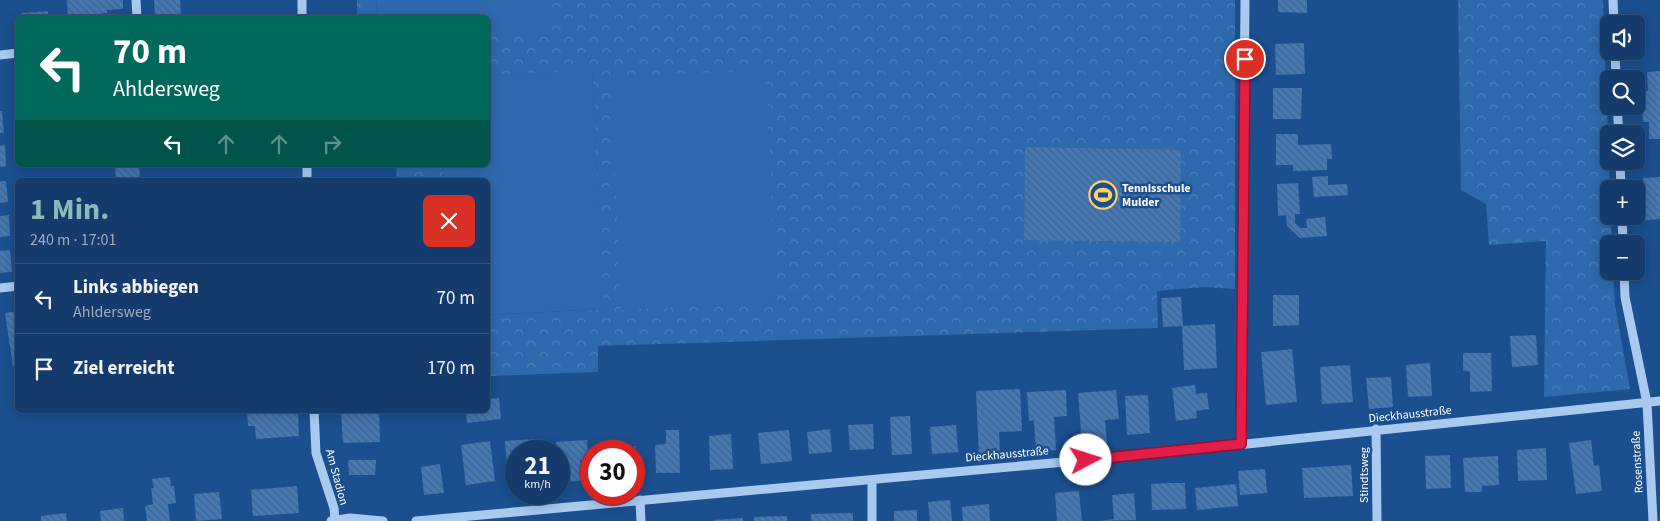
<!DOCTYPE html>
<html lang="de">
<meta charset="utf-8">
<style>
:root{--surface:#143b6b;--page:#1d4271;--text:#f1f3f6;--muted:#9dadc1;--line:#33557e;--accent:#8bbbb9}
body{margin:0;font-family:"Source Sans 3",sans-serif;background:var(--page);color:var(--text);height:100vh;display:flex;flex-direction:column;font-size:19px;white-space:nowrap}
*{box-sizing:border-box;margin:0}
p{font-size:16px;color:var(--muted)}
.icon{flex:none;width:28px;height:28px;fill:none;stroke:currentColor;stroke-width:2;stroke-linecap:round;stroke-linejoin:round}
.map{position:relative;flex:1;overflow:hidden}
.details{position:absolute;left:15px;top:178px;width:475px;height:235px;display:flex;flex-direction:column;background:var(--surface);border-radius:8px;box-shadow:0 2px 12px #0003,0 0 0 1px var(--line)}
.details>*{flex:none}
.hud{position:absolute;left:15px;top:15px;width:475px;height:152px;border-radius:8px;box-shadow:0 2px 12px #0003,0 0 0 1px var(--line);background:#00695c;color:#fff;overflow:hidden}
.tools{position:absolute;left:1600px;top:15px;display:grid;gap:10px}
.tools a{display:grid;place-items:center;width:45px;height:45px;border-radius:8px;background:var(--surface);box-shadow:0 2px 12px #0003,0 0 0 1px var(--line);font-size:25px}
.speed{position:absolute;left:505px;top:440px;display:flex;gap:10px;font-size:25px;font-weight:700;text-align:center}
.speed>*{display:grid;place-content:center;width:65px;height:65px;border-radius:50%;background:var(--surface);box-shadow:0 2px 12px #0003,0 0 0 1px var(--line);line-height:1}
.speed small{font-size:12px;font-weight:400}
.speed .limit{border:8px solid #d22;background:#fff;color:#111}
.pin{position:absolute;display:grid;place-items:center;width:42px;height:42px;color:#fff;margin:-21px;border:2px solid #fff;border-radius:50%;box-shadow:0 1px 5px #0007}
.me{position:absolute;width:55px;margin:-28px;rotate:85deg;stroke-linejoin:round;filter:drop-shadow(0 0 4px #0008)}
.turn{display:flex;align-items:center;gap:18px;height:105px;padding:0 15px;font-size:22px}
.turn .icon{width:65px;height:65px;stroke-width:2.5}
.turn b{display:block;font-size:35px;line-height:42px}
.lanes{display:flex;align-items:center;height:48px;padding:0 15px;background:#0003;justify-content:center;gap:25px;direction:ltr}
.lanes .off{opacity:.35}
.round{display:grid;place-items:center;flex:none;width:52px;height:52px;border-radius:8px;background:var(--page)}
.summary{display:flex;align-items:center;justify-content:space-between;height:85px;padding:0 15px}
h1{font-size:30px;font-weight:700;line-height:38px;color:var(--accent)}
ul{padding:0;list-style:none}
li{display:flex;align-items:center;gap:15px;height:70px;padding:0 15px;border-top:1px solid var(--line)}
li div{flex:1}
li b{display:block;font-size:19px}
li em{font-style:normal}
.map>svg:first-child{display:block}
</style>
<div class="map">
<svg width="1660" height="521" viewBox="0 0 1660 521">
<defs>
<pattern id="forest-crowns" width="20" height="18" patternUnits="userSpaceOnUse" patternTransform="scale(1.25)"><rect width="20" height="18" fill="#2e69ad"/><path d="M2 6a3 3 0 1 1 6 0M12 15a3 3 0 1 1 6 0" fill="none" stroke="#4d80b9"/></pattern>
<pattern id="building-back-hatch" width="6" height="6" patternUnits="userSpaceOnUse" patternTransform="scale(1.25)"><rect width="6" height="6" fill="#4478b7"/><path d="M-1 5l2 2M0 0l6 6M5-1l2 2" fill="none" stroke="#486282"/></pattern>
</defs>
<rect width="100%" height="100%" fill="#1b4f8f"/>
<path fill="url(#forest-crowns)" d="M 357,0 L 376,0 L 377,17 L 357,17 Z
M 551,0 L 1235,0 L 1235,289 L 1203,287 L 1157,291 L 1158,328 L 598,346 L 598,372 L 488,376 L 488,315 L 603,309 L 592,71 L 488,75 L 488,31 L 551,31 Z
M 1458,0 L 1603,0 L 1610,189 L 1609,216 L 1611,216 L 1612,244 L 1609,244 L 1609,271 L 1613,271 L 1615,305 L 1630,389 L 1544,397 L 1546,241 L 1489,245 L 1486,204 L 1461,190 Z
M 396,165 L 443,165 L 444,180 L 397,180 Z"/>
<path fill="#2e69ad" d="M 376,0 L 551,0 L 551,31 L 488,31 L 488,18 L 377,17 Z
M 592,70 L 604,309 L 488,315 L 488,180 L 444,180 L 443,165 L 488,165 L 488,75 Z
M 766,70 L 776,303 L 621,310 L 611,77 Z"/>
<path fill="url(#building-back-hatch)" d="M 67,0 L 123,0 L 123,9 L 107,10 L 107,13 L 99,14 L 100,18 L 68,18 Z
M 154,0 L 180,0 L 181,18 L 155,18 Z
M 1278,0 L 1307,0 L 1307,13 L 1278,12 Z
M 48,11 L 48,18 L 22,18 L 21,13 Z
M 1304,43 L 1305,74 L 1276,75 L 1275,44 Z
M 1660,71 L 1660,139 L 1649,139 L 1649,122 L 1643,122 L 1642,91 L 1648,91 L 1647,72 Z
M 1273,88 L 1302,88 L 1301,119 L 1273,119 Z
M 0,111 L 2,111 L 4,133 L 0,133 Z
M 1276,134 L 1298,134 L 1298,145 L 1331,144 L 1332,159 L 1327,159 L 1327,170 L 1293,171 L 1293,165 L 1276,165 Z
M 5,145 L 6,166 L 0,167 L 0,146 Z
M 1025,147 L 1181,150 L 1180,242 L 1024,240 Z
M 115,165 L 139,165 L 140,180 L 116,180 Z
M 1328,176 L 1328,185 L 1347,184 L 1348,195 L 1314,197 L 1312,177 Z
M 1660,177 L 1660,219 L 1645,220 L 1643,178 Z
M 0,181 L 6,181 L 8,202 L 0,203 Z
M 1298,183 L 1300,214 L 1295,214 L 1295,223 L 1301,228 L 1307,228 L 1306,219 L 1325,217 L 1327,236 L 1300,238 L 1287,226 L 1286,215 L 1278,216 L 1277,184 Z
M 9,215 L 10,236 L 0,237 L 0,216 Z
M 10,250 L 12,272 L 0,273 L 0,251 Z
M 1273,295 L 1299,295 L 1299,325 L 1273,326 Z
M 1181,297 L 1183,326 L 1163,327 L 1161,298 Z
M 18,311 L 18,365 L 13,366 L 5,313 Z
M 1215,324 L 1217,368 L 1184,370 L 1182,326 Z
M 1536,335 L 1538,365 L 1512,367 L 1510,336 Z
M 1292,349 L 1297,402 L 1266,405 L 1261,352 Z
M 1463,353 L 1491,353 L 1492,391 L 1470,392 L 1470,371 L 1463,371 Z
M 1430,363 L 1432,396 L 1408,397 L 1406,365 Z
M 1350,365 L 1353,402 L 1322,404 L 1320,367 Z
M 1391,377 L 1393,407 L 1369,409 L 1366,378 Z
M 1195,385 L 1196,394 L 1207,393 L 1209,409 L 1196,411 L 1197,418 L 1176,421 L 1172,388 Z
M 1020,389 L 1022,431 L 999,432 L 1000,455 L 979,456 L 976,391 Z
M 1066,390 L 1067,416 L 1054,417 L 1056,450 L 1036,451 L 1034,420 L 1029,421 L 1027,392 Z
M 1116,390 L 1119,419 L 1105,420 L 1107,442 L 1082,444 L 1078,393 Z
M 1148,395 L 1150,433 L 1127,435 L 1125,396 Z
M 499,398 L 501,419 L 467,423 L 466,410 L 488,410 L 488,399 Z
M 247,410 L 298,410 L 299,436 L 256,439 L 255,426 L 248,426 Z
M 341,410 L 379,410 L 380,442 L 343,443 Z
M 910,416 L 912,454 L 892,455 L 890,417 Z
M 873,424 L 874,449 L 850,450 L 848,425 Z
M 956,425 L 958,452 L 932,454 L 930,427 Z
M 830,429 L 832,452 L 809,454 L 807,432 Z
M 666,430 L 679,430 L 680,473 L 656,473 L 655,445 L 666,444 Z
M 789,430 L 792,461 L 761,464 L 758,433 Z
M 731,434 L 733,469 L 710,470 L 709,436 Z
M 535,439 L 536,451 L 516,451 L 516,479 L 508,480 L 505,441 Z
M 587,440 L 588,459 L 580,460 L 582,481 L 559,482 L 559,451 L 557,451 L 556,442 Z
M 1591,440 L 1594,466 L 1599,465 L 1602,491 L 1576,494 L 1569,443 Z
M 490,441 L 495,481 L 466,485 L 461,445 Z
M 636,446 L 637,478 L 634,478 L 634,451 L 615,451 L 615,447 Z
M 1546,448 L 1547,480 L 1518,481 L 1517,450 Z
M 1450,455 L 1451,488 L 1426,489 L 1425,456 Z
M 1498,456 L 1499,485 L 1482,486 L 1482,492 L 1465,492 L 1463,458 Z
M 348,460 L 376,460 L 375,475 L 349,475 Z
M 440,464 L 444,493 L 424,495 L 421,467 Z
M 1351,465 L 1353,496 L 1304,498 L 1302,468 Z
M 1265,469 L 1267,493 L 1240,495 L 1238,471 Z
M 170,477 L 171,486 L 174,486 L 176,503 L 168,504 L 170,521 L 147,521 L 145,506 L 153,504 L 151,488 L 154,488 L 152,479 Z
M 1168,483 L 1185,483 L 1186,509 L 1152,510 L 1151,484 Z
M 1236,484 L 1238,506 L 1197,510 L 1195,488 Z
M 297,486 L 299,513 L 253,516 L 251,490 Z
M 1079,491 L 1082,521 L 1057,521 L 1055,493 Z
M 219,492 L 222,519 L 196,521 L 194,494 Z
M 1134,493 L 1136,520 L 1100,521 L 1114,519 L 1112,495 Z
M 950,500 L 952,521 L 930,521 L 928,502 Z
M 989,504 L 990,521 L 963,521 L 962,507 Z
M 123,508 L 124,521 L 101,521 L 100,511 Z
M 917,510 L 917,521 L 894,521 L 894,511 Z
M 66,513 L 67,521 L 41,521 L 41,516 Z
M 853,513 L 853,521 L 811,521 L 811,514 Z
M 787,516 L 787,521 L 754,521 L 754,517 Z
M 743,518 L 743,521 L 714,521 L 714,520 Z"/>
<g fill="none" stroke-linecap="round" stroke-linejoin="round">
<path stroke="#a9c9ee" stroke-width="9" d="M 136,0 L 137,18
M 302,0 L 302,18
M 1613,0 L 1614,24
M 1615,51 L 1616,79
M 0,55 L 18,53
M 1617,106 L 1619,134
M 1620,161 L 1621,189
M 307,165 L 307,180
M 1622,216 L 1623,244
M 1624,271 L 1625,297 L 1647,403 L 1653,521
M 0,288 L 18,286
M 314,410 L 316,453 L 334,508 L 335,520
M 1376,429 L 1377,521
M 1241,444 L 1245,0
M 640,500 L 641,521
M 331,521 L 350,518 L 383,521
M 416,521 L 1141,455 L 1660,401
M 872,521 L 872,480"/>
</g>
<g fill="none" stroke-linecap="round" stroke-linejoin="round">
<g stroke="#92132f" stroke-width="12">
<path id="route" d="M 1086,460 L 1241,444 L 1245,59"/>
</g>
<use href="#route" stroke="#e11d48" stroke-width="9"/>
</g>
<defs>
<g id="stadium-ring" transform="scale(1.4375)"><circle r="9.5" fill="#1b4f8f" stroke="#ffd166" stroke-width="1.5"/><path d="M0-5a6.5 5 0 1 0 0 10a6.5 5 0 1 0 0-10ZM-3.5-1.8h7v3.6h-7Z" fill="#ffd166"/></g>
</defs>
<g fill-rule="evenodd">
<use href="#stadium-ring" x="1103" y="195"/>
</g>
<g text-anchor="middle" stroke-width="5" stroke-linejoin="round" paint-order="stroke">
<g font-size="12" font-weight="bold" fill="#fff" stroke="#1b4f8f" text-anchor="start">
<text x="1122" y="192">Tennisschule<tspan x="1122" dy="14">Mulder</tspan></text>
</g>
<g font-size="12" fill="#fff" stroke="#1b4f8f">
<text transform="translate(1410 414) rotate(-6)" y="4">Dieckhausstraße</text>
<text transform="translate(1007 454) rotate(-5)" y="4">Dieckhausstraße</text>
<text transform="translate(1637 462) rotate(-93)" y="4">Rosenstraße</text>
<text transform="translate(1364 475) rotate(-90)" y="4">Stindtsweg</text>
<text transform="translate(337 477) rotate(75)" y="4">Am Stadion</text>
</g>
</g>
</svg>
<div class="tools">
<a><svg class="icon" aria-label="sound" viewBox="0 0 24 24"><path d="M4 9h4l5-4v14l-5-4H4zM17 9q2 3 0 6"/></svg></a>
<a><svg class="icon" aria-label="search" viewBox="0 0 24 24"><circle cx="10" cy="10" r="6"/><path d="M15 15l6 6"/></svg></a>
<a><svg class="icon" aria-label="layers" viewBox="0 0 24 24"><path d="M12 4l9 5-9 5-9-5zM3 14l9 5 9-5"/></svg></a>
<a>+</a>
<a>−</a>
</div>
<div class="speed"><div>21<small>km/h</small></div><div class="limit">30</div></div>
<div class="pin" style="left:1245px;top:59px;background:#d93025"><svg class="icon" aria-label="arrive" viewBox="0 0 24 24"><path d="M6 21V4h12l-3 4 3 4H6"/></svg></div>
<svg class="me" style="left:1086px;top:460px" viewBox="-20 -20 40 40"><circle r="19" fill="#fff"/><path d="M0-13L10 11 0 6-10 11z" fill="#e11d48"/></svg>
<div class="hud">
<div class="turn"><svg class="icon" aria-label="left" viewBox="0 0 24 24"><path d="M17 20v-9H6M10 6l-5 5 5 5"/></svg><div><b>70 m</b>Ahldersweg</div></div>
<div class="lanes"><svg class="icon" aria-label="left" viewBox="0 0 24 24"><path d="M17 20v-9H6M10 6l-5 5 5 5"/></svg><svg class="icon off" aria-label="ahead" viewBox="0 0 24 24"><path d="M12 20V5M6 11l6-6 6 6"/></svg><svg class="icon off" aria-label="ahead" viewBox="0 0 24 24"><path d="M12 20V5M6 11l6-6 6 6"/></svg><svg class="icon off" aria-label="right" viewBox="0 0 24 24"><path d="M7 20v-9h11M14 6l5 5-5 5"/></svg></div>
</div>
<section class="details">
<div class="summary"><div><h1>1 Min.</h1><p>240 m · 17:01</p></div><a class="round" style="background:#d93025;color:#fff"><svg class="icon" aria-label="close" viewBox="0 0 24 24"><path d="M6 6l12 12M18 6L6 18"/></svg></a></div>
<ul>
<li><svg class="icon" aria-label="left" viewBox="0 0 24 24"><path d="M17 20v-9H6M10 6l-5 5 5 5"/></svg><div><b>Links abbiegen</b><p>Ahldersweg</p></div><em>70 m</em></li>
<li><svg class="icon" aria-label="arrive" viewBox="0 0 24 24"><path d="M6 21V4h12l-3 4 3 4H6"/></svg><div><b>Ziel erreicht</b></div><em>170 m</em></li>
</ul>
</section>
</div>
